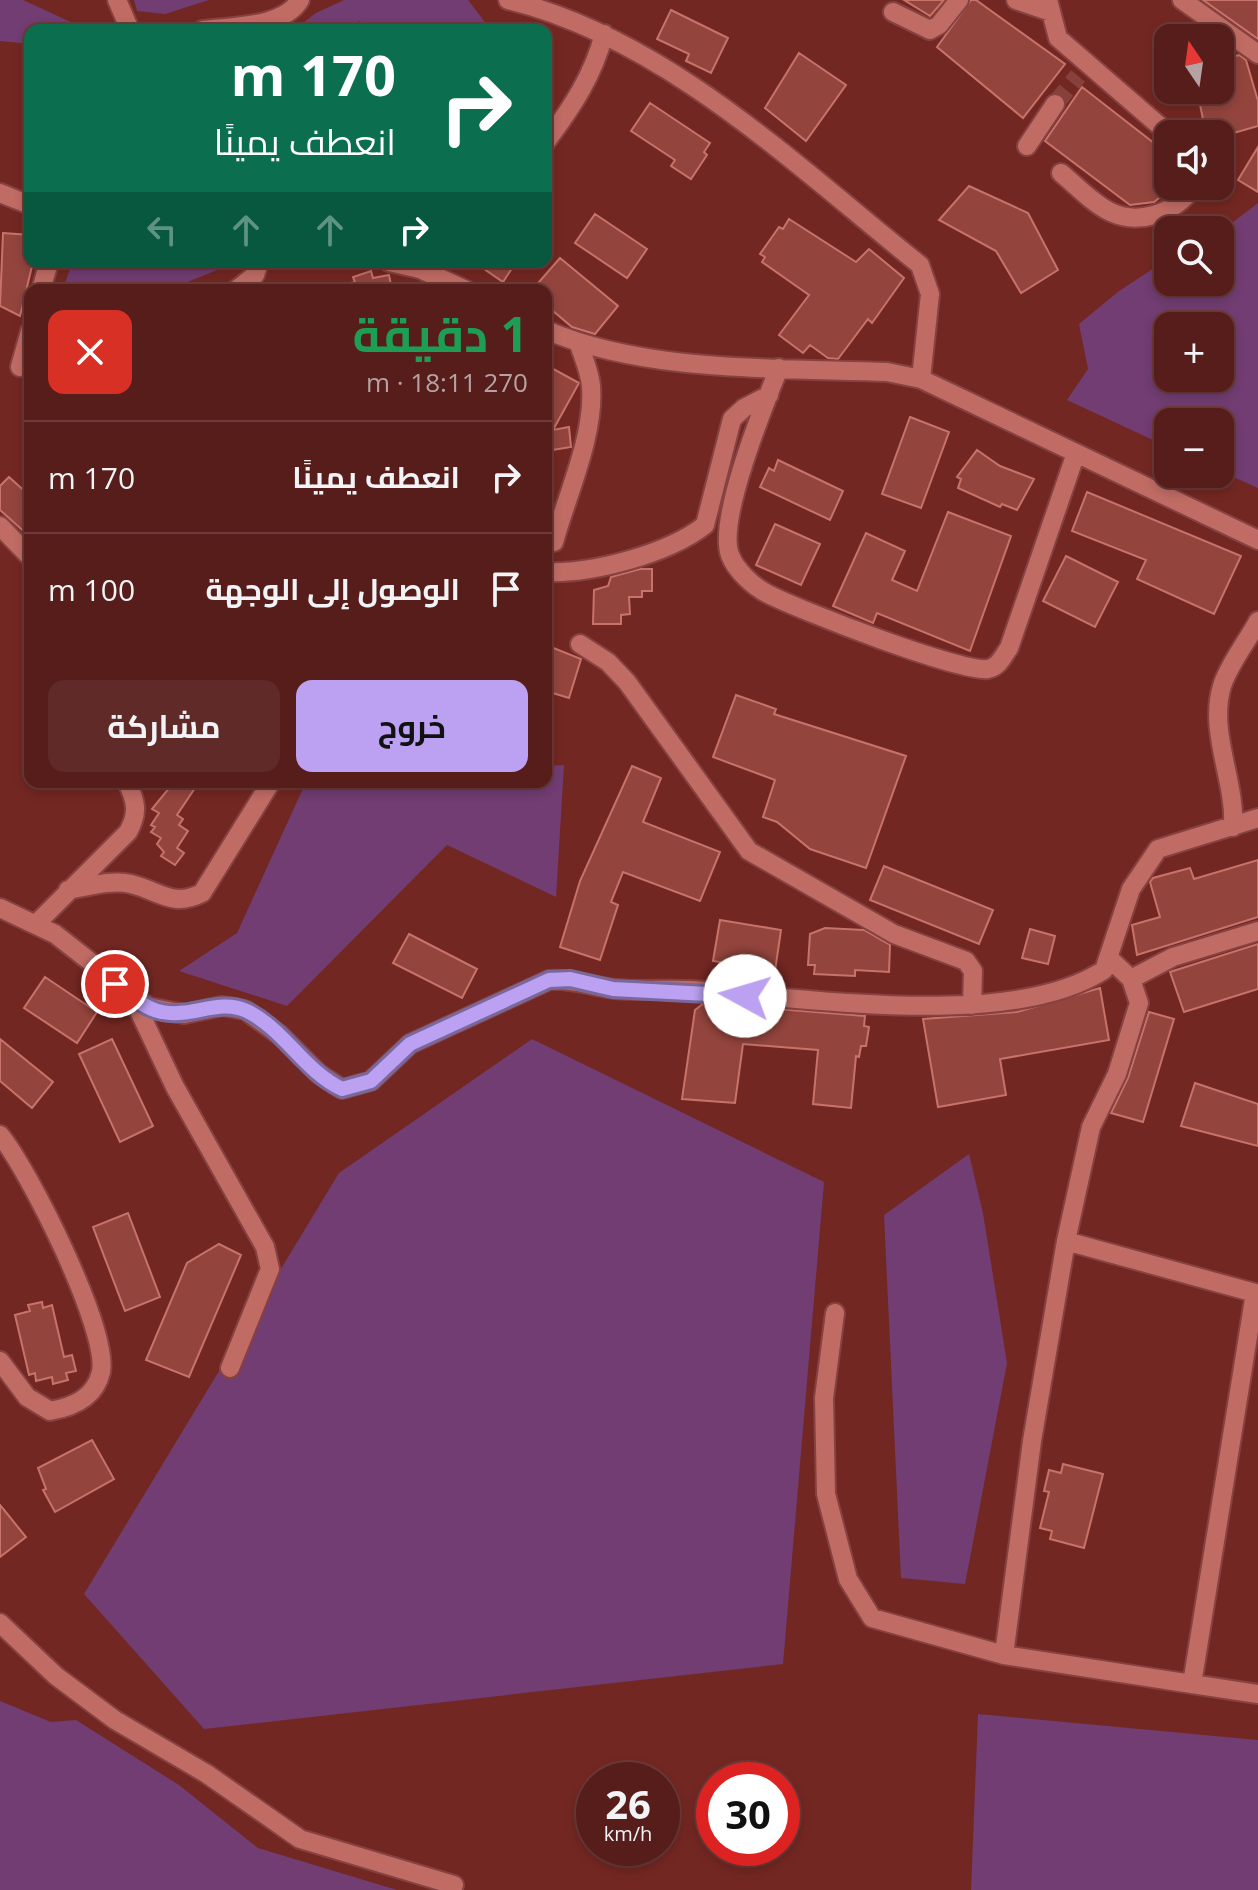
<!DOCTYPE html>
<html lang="ar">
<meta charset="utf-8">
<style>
:root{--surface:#561d1a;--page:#5f2a27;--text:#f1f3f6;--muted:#b6a2a2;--line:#6c3b39;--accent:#bca0f2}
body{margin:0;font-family:"Open Sans",Cairo,sans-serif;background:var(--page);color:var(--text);direction:rtl;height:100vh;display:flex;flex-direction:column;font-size:30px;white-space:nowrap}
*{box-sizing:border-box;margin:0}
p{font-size:26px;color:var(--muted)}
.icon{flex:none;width:44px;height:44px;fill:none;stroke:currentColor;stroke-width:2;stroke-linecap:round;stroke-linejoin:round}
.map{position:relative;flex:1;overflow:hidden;direction:ltr}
.sheet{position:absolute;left:24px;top:284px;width:528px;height:504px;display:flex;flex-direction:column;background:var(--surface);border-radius:16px;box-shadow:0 4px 12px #0003,0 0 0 2px var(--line);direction:rtl}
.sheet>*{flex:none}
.hud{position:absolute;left:24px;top:24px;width:528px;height:244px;border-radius:16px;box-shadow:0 4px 12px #0003,0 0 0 2px var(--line);direction:rtl;background:#0b6e4f;color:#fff;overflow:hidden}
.needle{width:52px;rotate:347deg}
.buttons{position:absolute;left:1154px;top:24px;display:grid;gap:16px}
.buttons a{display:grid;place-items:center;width:80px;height:80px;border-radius:16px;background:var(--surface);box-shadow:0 4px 12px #0003,0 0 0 2px var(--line);font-size:40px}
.speed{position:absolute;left:576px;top:1762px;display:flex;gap:16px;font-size:40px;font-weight:700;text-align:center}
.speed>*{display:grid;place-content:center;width:104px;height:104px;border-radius:50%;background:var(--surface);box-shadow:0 4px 12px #0003,0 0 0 2px var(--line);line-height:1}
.speed small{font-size:20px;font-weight:400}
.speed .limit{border:12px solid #d22;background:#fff;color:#111}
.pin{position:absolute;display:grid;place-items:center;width:68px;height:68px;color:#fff;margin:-34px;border:4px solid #fff;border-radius:50%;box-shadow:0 2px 8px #0007}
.me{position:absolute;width:88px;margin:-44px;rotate:276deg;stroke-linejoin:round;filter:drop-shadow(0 0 6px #0008)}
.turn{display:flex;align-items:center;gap:28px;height:168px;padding:0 24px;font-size:36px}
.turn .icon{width:104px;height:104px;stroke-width:2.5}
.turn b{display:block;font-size:56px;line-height:68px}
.lanes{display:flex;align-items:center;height:76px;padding:0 24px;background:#0003;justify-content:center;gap:40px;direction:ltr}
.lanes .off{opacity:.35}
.round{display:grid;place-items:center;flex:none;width:84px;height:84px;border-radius:16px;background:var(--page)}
.head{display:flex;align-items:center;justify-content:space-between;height:136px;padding:0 24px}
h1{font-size:48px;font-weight:700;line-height:60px;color:#1e9e55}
.cta{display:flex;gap:16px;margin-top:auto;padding:16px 24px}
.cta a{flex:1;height:92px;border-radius:16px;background:var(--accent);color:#111;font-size:32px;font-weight:700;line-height:92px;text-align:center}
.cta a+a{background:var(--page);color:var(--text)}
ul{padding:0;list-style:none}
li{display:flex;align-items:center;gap:24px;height:112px;padding:0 24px;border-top:2px solid var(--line)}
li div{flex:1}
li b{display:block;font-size:30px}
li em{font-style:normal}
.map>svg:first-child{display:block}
</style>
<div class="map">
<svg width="1258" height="1890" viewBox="0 0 1258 1890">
<rect width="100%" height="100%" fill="#732722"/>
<path fill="#713d72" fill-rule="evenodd" d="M 0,0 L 23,0 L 88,30 L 30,30 L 30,48 L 21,43 L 0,41 Z
M 134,0 L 209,0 L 165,14 L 137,11 Z
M 344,0 L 468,0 L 491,30 L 369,30 L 360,21 L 343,30 L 294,30 L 316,13 Z
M 1258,203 L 1258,488 L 1220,471 L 1220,422 L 1168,422 L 1168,447 L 1067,400 L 1088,369 L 1079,324 L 1119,291 L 1168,259 L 1168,282 L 1220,282 L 1220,232 ZM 1168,326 L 1220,326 L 1220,378 L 1168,378 Z
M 72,262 L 192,262 L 225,267 L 167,290 L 63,290 Z
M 564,765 L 556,897 L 447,845 L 287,1006 L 179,971 L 237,933 L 306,782 L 546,782 L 546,766 Z
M 532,1039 L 824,1182 L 783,1664 L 204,1729 L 84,1594 L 339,1173 Z
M 969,1154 L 983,1213 L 1007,1363 L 965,1584 L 901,1578 L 884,1215 Z
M 0,1701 L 51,1722 L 76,1720 L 179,1785 L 258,1848 L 397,1890 L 0,1890 Z
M 978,1714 L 1258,1740 L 1258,1890 L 971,1890 Z"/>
<path fill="#93443d" stroke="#c7736a" stroke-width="2" d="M 904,0 L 944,0 L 930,16 Z
M 971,0 L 976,0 L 1065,64 L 1023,118 L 937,47 Z
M 1203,0 L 1258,0 L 1258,39 Z
M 671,10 L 728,38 L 711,73 L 686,61 L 689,54 L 657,39 Z
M 799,53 L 846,85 L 806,141 L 765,108 Z
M 1239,55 L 1246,60 L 1258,101 L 1258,126 L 1220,137 L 1220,134 L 1206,134 L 1197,90 L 1220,90 L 1220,60 Z
M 1082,87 L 1168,154 L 1168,191 L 1154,202 L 1130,205 L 1045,141 Z
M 650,103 L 710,143 L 704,152 L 707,155 L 691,179 L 671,166 L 675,160 L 631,131 Z
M 1258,147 L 1258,192 L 1238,180 Z
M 969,186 L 1028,213 L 1058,270 L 1021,293 L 996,251 L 939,220 Z
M 595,214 L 647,249 L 627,278 L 575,243 Z
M 789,219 L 856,262 L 869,249 L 904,278 L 872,323 L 868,319 L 838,359 L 828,358 L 810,345 L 803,353 L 779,335 L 809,295 L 762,262 L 765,257 L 760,254 L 779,227 L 783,229 Z
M 3,233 L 30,235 L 30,262 L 33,262 L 20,316 L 0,306 Z
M 560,258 L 618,306 L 595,334 L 572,327 L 546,305 L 546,290 L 532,290 Z
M 474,262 L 516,262 L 503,282 Z
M 371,271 L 373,278 L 389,275 L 392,290 L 347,290 L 346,284 L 355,282 L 353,277 Z
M 546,365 L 579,383 L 553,430 L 569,427 L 571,447 L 546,451 Z
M 910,417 L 949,432 L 921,508 L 882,494 Z
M 977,450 L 1000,466 L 1034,479 L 1017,510 L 1002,504 L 1000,507 L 958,488 L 961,479 L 957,477 Z
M 778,460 L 843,491 L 830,520 L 760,487 L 769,468 L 774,471 Z
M 9,477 L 30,496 L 30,537 L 0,510 L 0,486 Z
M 1087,492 L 1241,556 L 1214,614 L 1137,579 L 1146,560 L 1072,531 Z
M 948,512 L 1011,536 L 970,651 L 877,613 L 873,623 L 833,606 L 866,533 L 905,551 L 892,580 L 917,591 Z
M 775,524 L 820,544 L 801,585 L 756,565 Z
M 1066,556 L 1118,582 L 1095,627 L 1043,601 Z
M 640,569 L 652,569 L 652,591 L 642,591 L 642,597 L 629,597 L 630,614 L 621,615 L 621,624 L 593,624 L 594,590 L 608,586 L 611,577 Z
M 546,645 L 581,659 L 569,698 L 546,691 Z
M 736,695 L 776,709 L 774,714 L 906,756 L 866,868 L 810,849 L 777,822 L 763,817 L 775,780 L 713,757 Z
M 632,766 L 661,778 L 643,822 L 720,852 L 700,901 L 623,872 L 611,902 L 618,905 L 600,960 L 560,947 L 580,881 Z
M 174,782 L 199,782 L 177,815 L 183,819 L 179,825 L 188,831 L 177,848 L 184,853 L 175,865 L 161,856 L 164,852 L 157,844 L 161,838 L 151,832 L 155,827 L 151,825 L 159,813 L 152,809 Z
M 1258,860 L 1258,917 L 1137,955 L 1132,925 L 1160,917 L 1150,882 L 1153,878 L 1190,868 L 1194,879 Z
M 884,866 L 993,910 L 979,944 L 870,900 Z
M 720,920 L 781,930 L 775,971 L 713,961 Z
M 825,928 L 864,930 L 890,945 L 889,972 L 855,970 L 855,976 L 814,974 L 815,965 L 808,965 L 810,934 Z
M 1030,929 L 1055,936 L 1048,964 L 1022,958 Z
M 409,934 L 477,969 L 462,998 L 393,963 Z
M 1258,944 L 1258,989 L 1184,1012 L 1170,972 Z
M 45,977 L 97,1012 L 77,1043 L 24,1008 Z
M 1100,988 L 1109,1040 L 1000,1059 L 1006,1095 L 938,1107 L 923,1019 L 1017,1012 Z
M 704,1003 L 865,1016 L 864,1026 L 869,1027 L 866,1046 L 861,1046 L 859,1057 L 856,1056 L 851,1108 L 813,1104 L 818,1050 L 743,1044 L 735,1103 L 682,1099 L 695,1010 Z
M 1149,1012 L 1174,1019 L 1143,1122 L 1111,1113 L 1128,1078 Z
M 0,1039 L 53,1082 L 32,1108 L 0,1081 Z
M 112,1039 L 153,1126 L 120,1142 L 79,1054 Z
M 1195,1083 L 1258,1104 L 1258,1146 L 1181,1126 Z
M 128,1213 L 160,1297 L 125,1311 L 93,1227 Z
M 219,1244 L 241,1255 L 189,1377 L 146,1360 L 187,1263 Z
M 42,1302 L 43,1308 L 52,1305 L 64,1357 L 72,1355 L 76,1371 L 66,1373 L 68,1380 L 53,1384 L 52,1377 L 36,1381 L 35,1373 L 29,1375 L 15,1315 L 30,1311 L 28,1305 Z
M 92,1440 L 114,1479 L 55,1512 L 43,1490 L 46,1489 L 38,1468 Z
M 1063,1464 L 1103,1474 L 1084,1548 L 1050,1539 L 1052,1531 L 1040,1528 L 1049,1492 L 1044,1491 L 1049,1470 L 1061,1473 Z
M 0,1505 L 26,1537 L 0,1557 Z"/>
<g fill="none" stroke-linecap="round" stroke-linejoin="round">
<path stroke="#87403a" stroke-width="18" stroke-dasharray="18 9" stroke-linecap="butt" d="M 1055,104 L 1078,76"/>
<g stroke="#864141" stroke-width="22">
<path id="minor" d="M 117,0 L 130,30
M 508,0 C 665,38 796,166 920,265 L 930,294 L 921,379
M 1016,0 L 1051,12
M 1048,0 L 1058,38 L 1169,134
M 1182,0 L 1258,54
M 893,12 L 930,30 L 939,25 L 959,0
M 203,30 C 232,26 283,28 300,0
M 546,142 C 572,107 593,76 604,34
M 1027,146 L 1055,104
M 1061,173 C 1091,198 1112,227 1154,215 C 1172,209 1183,202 1194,186
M 0,193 L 30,205
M 389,262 L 420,269 L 466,290
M 41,290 L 49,262
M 236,290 L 255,275 L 259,262
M 546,330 C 646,373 779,368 887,372 L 921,379 L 1258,540
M 20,367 L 30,331
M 779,368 C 764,405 717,520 730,555 C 736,571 754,587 768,594 C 799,610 961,673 988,669 C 999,667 1003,656 1009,648 L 1076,453
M 0,526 L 30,557
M 554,542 C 567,495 595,435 591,386 C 590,372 583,357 579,344
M 546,572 C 592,574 668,554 705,525 L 732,419 L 744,408 L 769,395
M 580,644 L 608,662 L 627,682 L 749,851 L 894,934 L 966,961 L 973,971 L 972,1005
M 1233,827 C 1236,781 1208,732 1222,686 C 1229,664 1247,642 1258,621
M 68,890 C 86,887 113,879 131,884 C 160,891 172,908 202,893 L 271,782
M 0,908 L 55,934 L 148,1007 L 184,1014 L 222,1006 L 245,1010 L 280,1035 L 319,1074 L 342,1089 L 371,1081 L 410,1044 L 549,980 C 573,978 593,987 615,989 C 640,991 665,989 689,990 C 799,996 1009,1032 1104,970 L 1131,889 L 1158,849 L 1258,818
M 36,924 L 128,832 C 139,813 136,801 127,782
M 1131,979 L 1173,957 L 1258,931
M 133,998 L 175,1087 L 265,1247 L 270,1269 L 230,1368
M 0,1135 C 29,1170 109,1330 101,1372 C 95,1398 73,1407 50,1411 L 27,1397 L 0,1361
M 835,1313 L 824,1398 L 826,1494 L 848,1579 L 872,1618 L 1004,1655 L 1032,1441 L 1066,1241 L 1091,1127 L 1117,1074 L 1139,1003 L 1131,979 L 1110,959
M 0,1623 L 56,1676 L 115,1720 L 207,1774 L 300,1839 L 454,1885
M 1004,1655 L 1192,1684 L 1255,1293 L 1066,1241
M 1192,1684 L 1258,1694"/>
</g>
<use href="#minor" stroke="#c06c64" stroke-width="18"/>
</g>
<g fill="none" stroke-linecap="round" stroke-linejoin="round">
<g stroke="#7a689d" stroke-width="20">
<path id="route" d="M 115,984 C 129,994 145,1009 162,1012 C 192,1018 219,998 247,1011 C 285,1030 304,1071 342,1089 L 371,1081 L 410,1044 L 549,980 L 570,979 L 613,989 L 745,996"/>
</g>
<use href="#route" stroke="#bca0f2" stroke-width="14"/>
</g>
</svg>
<div class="buttons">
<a><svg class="needle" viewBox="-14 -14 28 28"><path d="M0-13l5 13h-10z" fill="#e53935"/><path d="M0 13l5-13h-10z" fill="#b6a2a2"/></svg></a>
<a><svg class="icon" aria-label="sound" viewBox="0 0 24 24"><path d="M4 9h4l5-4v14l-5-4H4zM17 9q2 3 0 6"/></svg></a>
<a><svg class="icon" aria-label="search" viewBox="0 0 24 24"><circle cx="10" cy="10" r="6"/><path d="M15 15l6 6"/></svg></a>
<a>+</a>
<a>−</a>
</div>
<div class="speed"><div>26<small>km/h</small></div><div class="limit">30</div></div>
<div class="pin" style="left:115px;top:984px;background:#d93025"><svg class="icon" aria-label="arrive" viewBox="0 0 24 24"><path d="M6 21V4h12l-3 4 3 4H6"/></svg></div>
<svg class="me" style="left:745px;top:996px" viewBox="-20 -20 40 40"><circle r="19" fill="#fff"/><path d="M0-13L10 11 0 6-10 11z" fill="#bca0f2"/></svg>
<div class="hud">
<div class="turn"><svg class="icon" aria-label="right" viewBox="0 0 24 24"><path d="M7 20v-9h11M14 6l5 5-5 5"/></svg><div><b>170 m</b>انعطف يمينًا</div></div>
<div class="lanes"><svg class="icon off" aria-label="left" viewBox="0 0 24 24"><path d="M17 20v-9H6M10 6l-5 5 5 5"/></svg><svg class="icon off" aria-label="ahead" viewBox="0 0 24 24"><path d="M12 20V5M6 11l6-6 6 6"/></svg><svg class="icon off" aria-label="ahead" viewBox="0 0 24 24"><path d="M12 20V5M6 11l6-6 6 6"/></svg><svg class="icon" aria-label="right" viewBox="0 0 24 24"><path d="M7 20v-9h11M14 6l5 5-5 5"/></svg></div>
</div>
<section class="sheet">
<div class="head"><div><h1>1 دقيقة</h1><p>270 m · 18:11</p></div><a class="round" style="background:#d93025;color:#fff"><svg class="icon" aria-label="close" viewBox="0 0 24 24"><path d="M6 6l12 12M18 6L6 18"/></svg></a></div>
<ul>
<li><svg class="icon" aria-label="right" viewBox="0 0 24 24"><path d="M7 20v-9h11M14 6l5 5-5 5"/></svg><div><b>انعطف يمينًا</b></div><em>170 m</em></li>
<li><svg class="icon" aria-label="arrive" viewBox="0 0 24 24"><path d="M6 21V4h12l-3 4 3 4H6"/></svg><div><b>الوصول إلى الوجهة</b></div><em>100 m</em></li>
</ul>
<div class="cta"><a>خروج</a><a>مشاركة</a></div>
</section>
</div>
